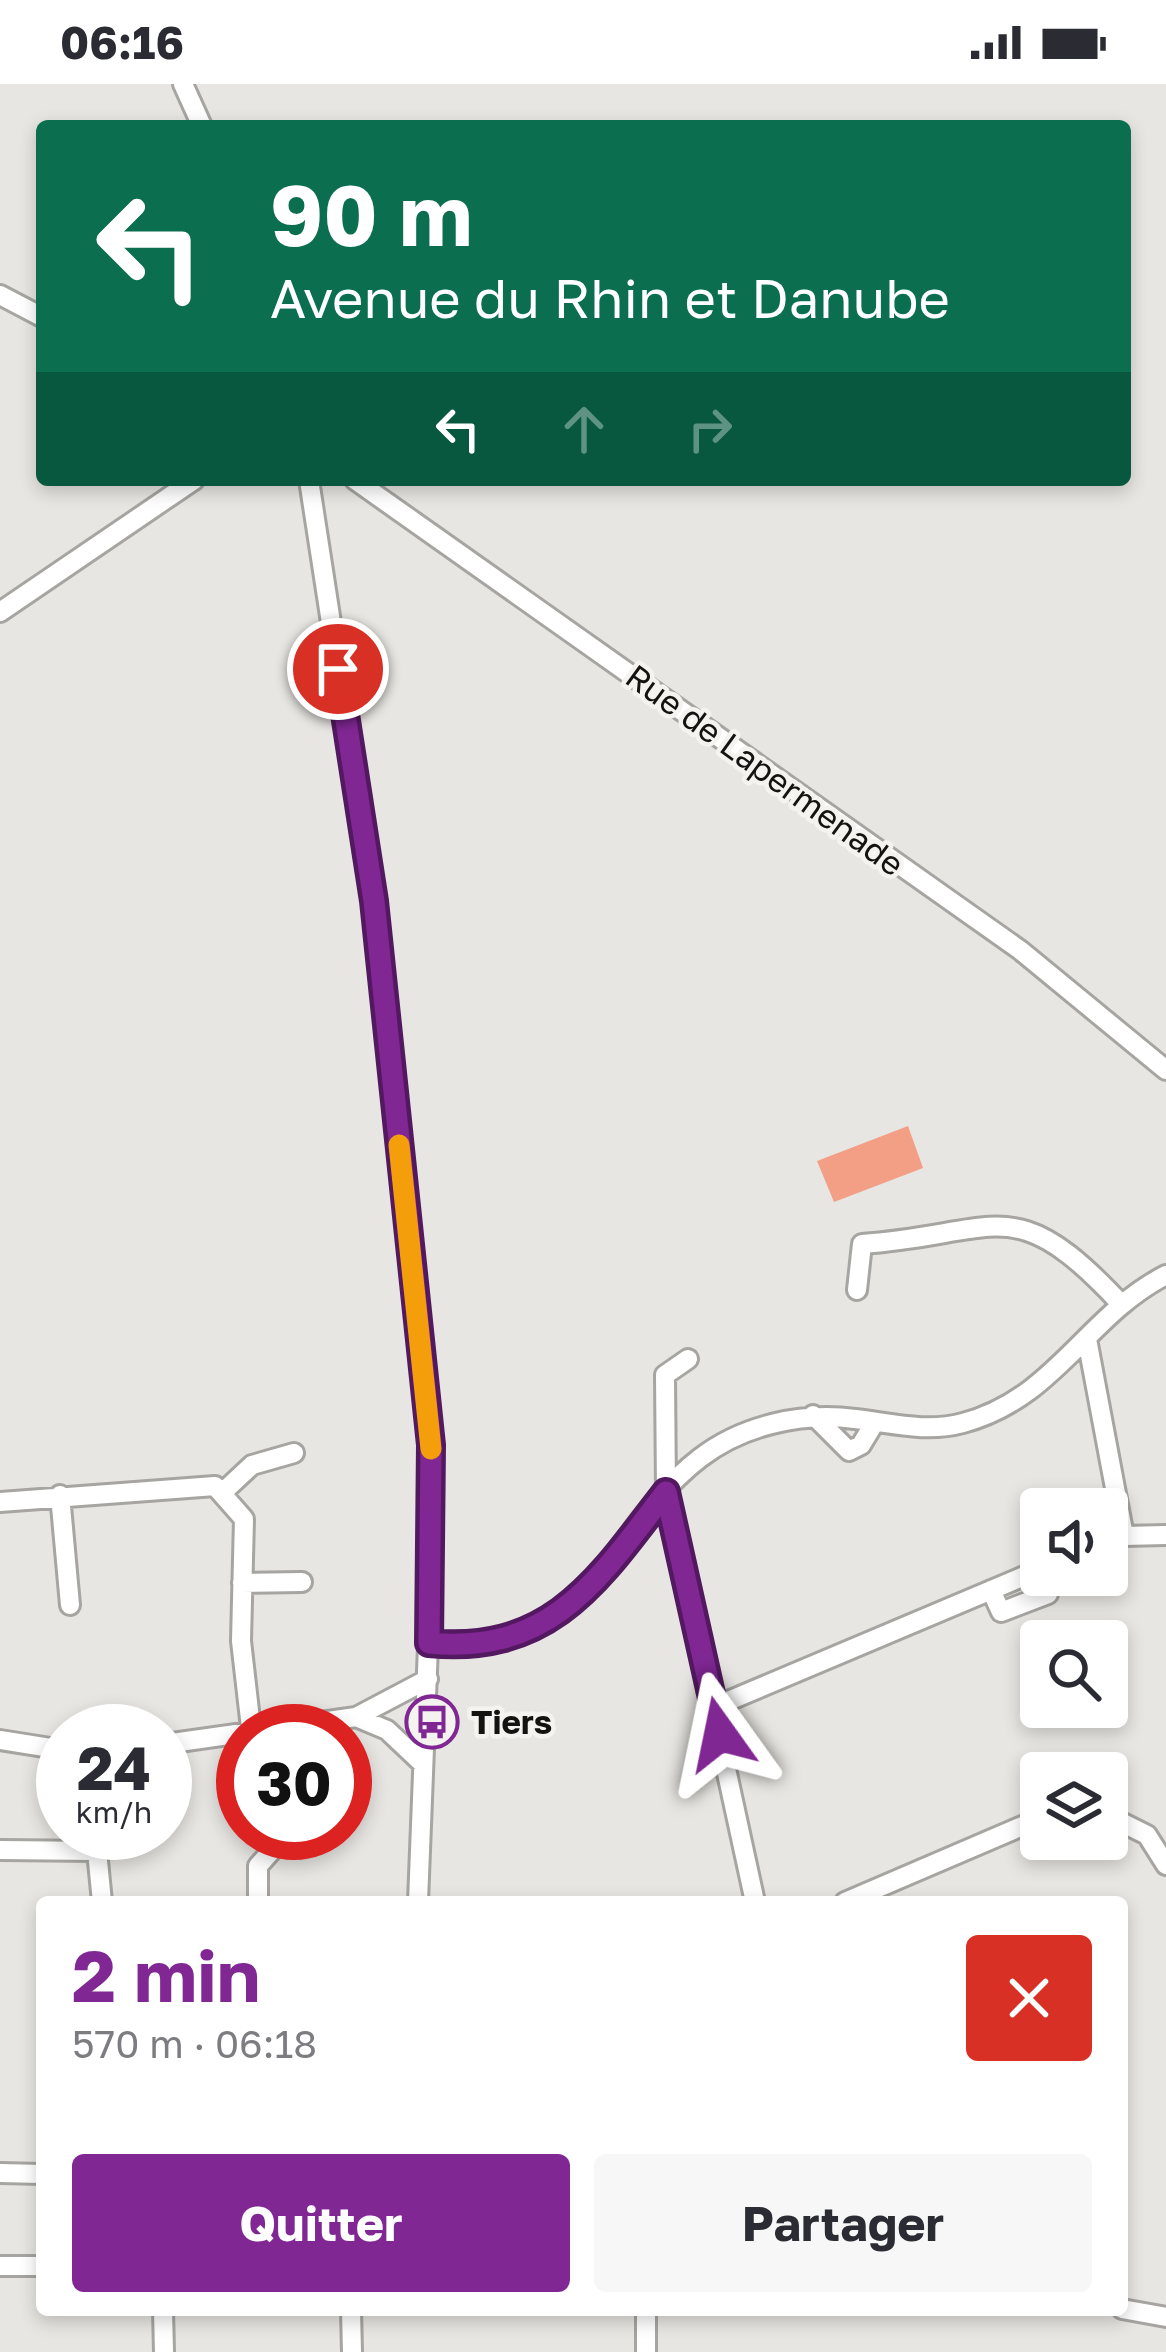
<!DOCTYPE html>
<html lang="fr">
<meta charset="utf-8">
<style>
:root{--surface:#fff;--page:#f7f7f7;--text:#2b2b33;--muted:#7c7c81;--accent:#802794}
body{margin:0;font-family:"Golos Text",sans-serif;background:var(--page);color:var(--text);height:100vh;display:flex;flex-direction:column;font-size:45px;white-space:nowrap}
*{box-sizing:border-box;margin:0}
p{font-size:39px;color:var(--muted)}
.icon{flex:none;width:66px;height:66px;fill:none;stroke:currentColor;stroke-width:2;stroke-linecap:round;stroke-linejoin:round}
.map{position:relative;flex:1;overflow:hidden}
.drawer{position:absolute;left:36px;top:1812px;width:1092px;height:420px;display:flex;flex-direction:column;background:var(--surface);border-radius:12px;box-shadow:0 6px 18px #0003}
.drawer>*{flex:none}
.banner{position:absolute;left:36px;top:36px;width:1095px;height:366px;border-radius:12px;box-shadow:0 6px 18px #0003;background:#0b6e4f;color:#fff;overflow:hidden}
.buttons{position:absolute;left:1020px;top:1404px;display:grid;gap:24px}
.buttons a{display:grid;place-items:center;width:108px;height:108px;border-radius:12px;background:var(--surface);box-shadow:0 6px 18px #0003;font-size:60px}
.speed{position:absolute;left:36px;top:1620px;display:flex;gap:24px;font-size:60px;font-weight:700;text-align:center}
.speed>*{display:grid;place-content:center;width:156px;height:156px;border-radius:50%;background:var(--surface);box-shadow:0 6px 18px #0003;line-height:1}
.speed small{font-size:30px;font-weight:400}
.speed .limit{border:18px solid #d22;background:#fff;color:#111}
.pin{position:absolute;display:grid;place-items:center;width:102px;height:102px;color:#fff;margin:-51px;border:6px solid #fff;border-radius:50%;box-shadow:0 3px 12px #0007}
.me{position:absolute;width:132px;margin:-66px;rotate:348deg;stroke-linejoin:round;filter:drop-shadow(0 0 9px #0008)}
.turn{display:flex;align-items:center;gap:42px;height:252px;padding:0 36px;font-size:54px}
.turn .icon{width:156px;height:156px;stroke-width:2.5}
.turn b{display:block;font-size:84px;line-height:102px}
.lanes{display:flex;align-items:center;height:114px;padding:0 36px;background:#0003;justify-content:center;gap:60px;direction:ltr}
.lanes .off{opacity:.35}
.round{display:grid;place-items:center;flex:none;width:126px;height:126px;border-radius:12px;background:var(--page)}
.summary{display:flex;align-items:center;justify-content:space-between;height:204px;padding:0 36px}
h1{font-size:72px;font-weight:700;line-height:90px;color:var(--accent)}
.button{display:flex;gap:24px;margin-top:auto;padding:24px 36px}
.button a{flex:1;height:138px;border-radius:12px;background:var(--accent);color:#fff;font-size:48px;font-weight:700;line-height:138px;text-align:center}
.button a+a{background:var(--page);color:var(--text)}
.status{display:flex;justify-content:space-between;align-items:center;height:84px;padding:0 60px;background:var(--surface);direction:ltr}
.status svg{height:33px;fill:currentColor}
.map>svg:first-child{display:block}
</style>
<div class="status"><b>06:16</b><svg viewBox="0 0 49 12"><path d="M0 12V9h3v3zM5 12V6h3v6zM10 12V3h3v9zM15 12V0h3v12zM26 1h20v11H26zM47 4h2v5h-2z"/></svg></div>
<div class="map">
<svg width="1166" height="2268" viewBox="0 0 1166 2268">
<rect width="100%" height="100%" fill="#e8e6e2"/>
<path fill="#f29f86" d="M 908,1042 L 923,1084 L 834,1118 L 817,1077 Z"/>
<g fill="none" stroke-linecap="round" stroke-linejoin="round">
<g stroke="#a6a5a1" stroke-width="24">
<path id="minor" d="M 183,0 L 202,42
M 0,211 L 42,233
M 309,396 L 374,817 L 431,1361 L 432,1459 L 418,1818
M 355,396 L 1020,866 L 1166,986
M 0,528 L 194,396
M 857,1206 L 862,1160 C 1000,1150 1013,1104 1121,1220
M 1087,1255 L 1124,1452
M 688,1275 L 665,1291 L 666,1409 L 755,1818
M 813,1331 L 849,1367 L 861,1361 L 875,1338
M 222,1409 L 252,1381 L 294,1369
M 60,1411 L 70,1521
M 0,1418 L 215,1402 L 244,1435 L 241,1557 L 251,1644
M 1107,1458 L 1124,1452 L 1166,1451
M 242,1499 L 302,1498
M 991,1506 L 1001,1528 L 1048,1510 L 1045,1491
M 429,1559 C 598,1574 598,1453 700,1374 C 743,1341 802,1328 855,1335 C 891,1339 926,1349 963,1339 C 1056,1314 1086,1232 1166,1191
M 714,1623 L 1041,1485
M 356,1633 L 387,1646 L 423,1680
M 0,1656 L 63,1666
M 165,1660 L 356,1633 L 428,1595
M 1107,1731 L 1147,1751 L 1166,1781
M 0,1766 L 97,1767 L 99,1749
M 97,1767 L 102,1818
M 258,1818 L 258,1782 L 274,1764
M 845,1818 L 1041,1734
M 0,2089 L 42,2090
M 0,2182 L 42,2182
M 1122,2225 L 1166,2233
M 163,2226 L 164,2268
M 351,2226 L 352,2268
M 646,2226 L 646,2268"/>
</g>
<use href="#minor" stroke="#fff" stroke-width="18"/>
</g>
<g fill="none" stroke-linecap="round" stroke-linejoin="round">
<g stroke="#531960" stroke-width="30">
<path id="route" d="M 338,585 L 374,817 L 431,1361 L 429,1559 C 552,1571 599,1495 666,1408 L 720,1650"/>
</g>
<use href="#route" stroke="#802794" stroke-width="21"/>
<path stroke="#f59e0b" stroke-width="21" d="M 399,1061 L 431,1365"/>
</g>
<defs>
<g id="bus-ring" transform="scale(2.7)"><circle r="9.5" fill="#f5f3ef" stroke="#802794" stroke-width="1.5"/><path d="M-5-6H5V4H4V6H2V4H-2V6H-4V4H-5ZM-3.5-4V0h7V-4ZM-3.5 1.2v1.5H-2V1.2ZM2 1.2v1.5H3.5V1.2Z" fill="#802794"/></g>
</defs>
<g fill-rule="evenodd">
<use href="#bus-ring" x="432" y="1638"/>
</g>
<g text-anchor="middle" stroke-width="9" stroke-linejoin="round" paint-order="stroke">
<g font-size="33" fill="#141312" stroke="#f5f3ef">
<text transform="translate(765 686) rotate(36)" y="12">Rue de Lapermenade</text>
</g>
<g font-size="33" font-weight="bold" fill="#141312" stroke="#f5f3ef" text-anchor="start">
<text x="471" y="1650">Tiers</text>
</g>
</g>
</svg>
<div class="buttons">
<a><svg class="icon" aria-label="sound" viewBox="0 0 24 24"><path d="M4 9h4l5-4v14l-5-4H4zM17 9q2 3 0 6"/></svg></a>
<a><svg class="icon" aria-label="search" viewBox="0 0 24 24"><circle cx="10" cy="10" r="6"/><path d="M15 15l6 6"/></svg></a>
<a><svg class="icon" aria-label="layers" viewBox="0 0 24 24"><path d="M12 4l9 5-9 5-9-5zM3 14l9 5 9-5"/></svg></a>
</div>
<div class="speed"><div>24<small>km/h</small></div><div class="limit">30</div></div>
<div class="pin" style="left:338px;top:585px;background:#d93025"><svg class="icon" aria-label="arrive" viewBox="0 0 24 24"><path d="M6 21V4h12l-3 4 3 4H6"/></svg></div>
<svg class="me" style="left:720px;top:1650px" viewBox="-20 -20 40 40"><path d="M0-17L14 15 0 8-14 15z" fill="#802794" stroke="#fff" stroke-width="4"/></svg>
<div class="banner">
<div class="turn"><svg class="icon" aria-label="left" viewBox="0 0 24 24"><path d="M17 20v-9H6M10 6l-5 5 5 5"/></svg><div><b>90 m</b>Avenue du Rhin et Danube</div></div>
<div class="lanes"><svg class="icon" aria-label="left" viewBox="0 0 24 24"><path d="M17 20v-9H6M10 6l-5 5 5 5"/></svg><svg class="icon off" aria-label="ahead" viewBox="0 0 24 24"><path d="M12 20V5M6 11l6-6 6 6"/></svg><svg class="icon off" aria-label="right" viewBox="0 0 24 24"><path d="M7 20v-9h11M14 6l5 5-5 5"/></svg></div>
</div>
<section class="drawer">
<div class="summary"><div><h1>2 min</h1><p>570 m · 06:18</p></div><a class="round" style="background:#d93025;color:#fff"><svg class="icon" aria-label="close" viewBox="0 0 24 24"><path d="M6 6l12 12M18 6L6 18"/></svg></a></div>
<div class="button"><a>Quitter</a><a>Partager</a></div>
</section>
</div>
